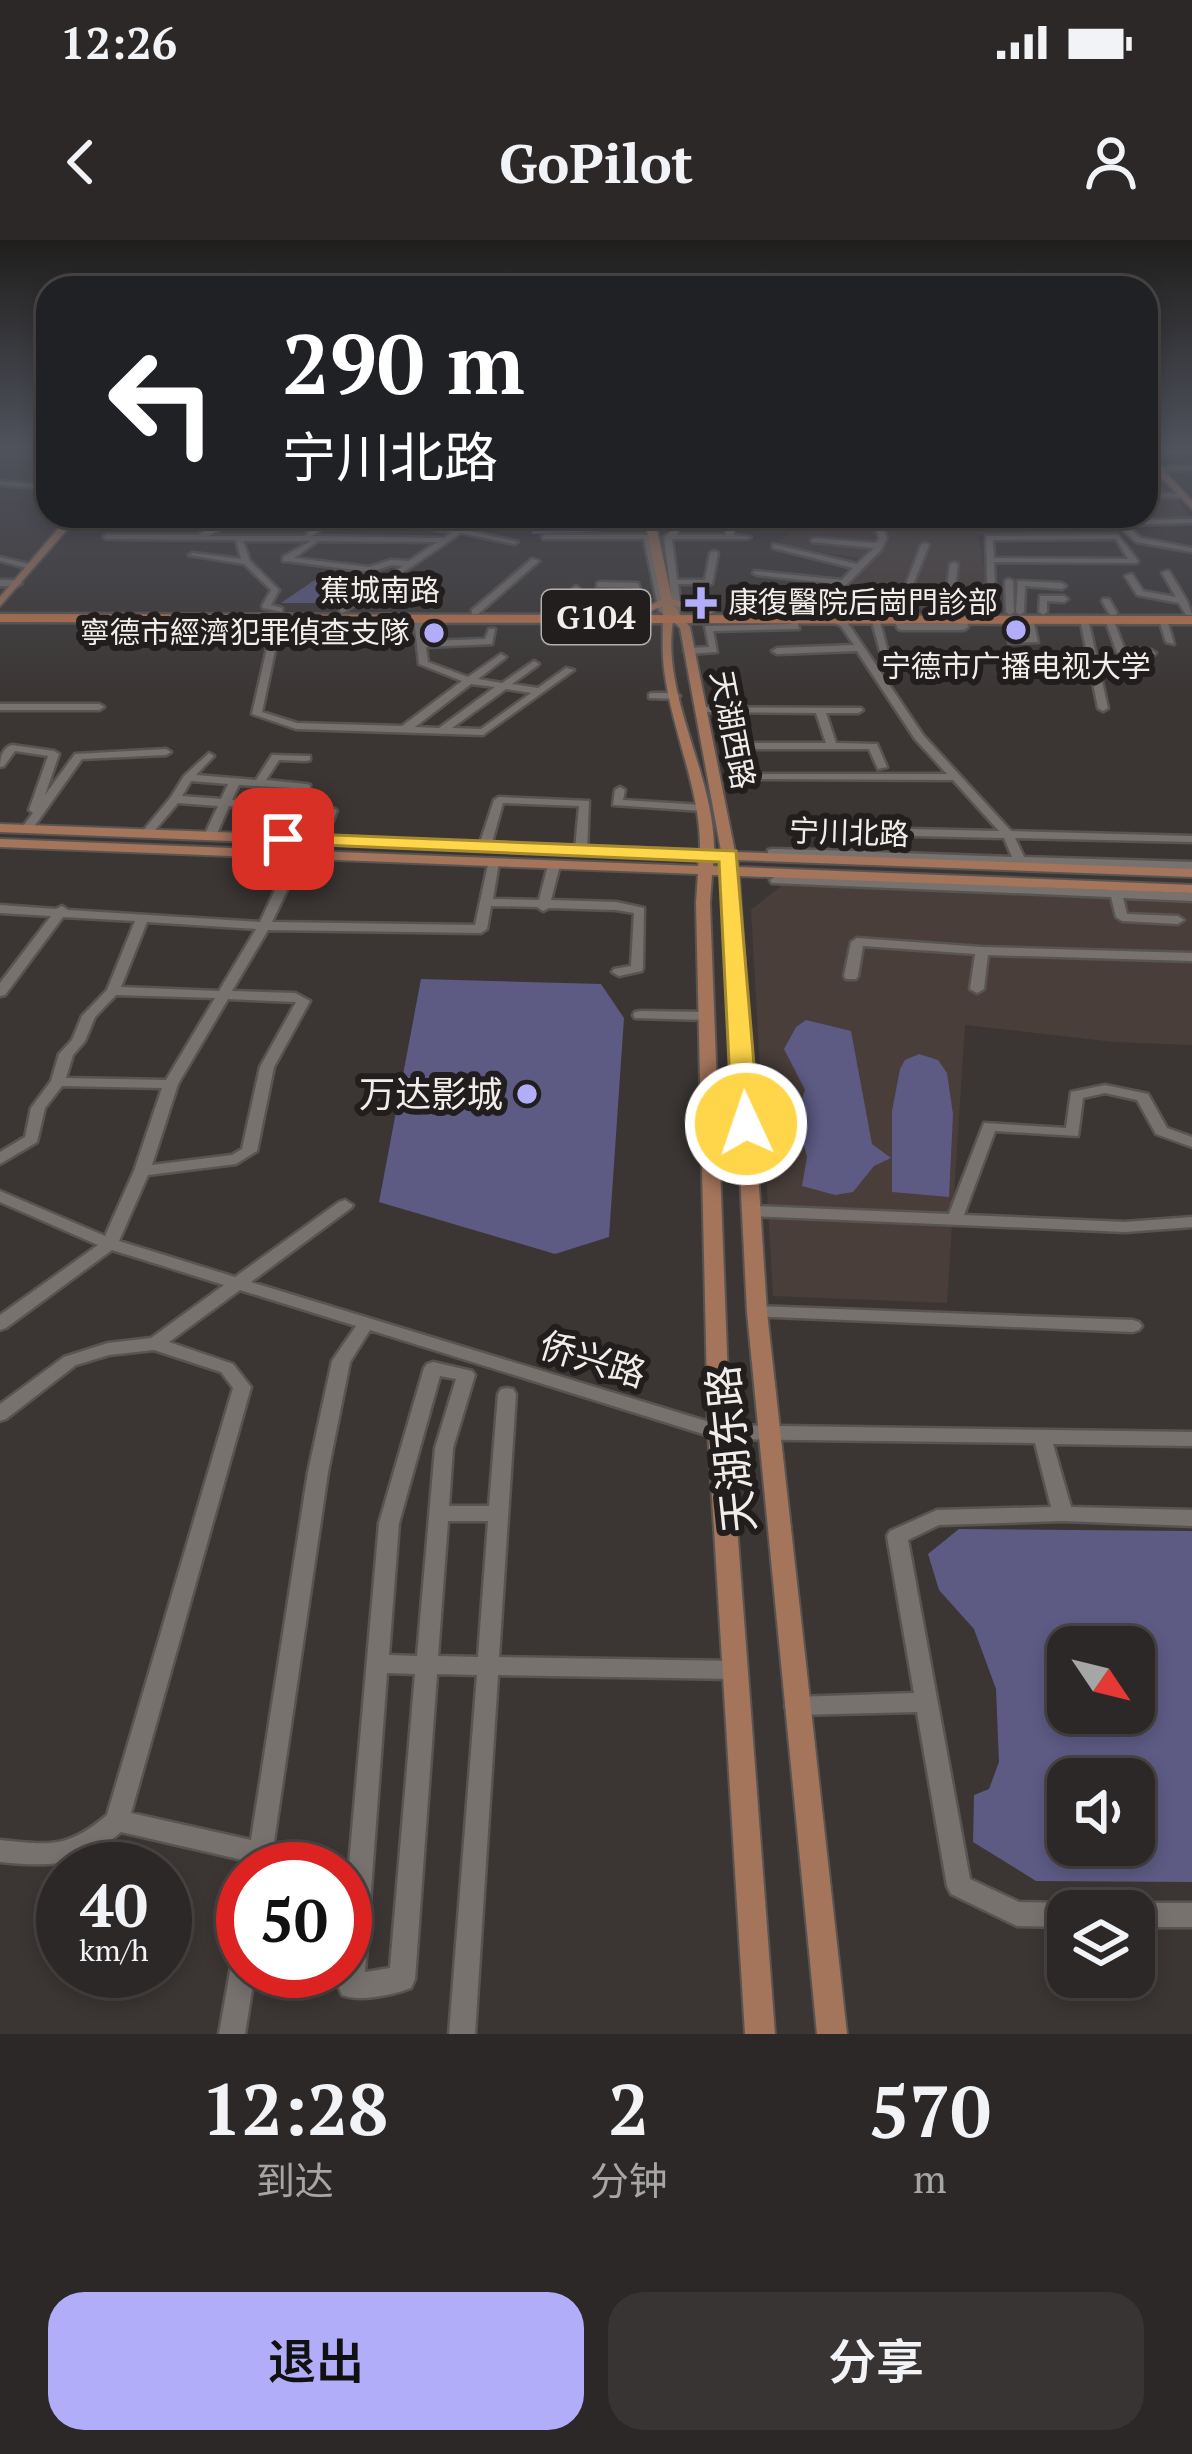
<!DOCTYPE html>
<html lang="zh">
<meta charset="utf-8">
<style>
:root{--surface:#2c2827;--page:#383433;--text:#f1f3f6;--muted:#a6a6a7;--line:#484444;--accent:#b2adf9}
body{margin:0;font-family:"PT Serif","Noto Sans SC",serif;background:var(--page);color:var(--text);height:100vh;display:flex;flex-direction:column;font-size:45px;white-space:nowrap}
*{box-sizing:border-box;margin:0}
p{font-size:39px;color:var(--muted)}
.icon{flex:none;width:66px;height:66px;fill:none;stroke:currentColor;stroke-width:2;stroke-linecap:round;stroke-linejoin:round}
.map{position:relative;height:1794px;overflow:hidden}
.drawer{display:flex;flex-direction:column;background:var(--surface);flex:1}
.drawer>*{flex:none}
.guide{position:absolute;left:36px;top:36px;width:1122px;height:252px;border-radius:36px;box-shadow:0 6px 18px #0003,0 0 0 3px var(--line);background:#202124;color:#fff;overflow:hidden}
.needle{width:78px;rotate:125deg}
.buttons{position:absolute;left:1047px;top:1386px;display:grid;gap:24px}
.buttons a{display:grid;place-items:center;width:108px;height:108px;border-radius:24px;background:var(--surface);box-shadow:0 6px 18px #0003,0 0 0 3px var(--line);font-size:60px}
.speed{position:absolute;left:36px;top:1602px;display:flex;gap:24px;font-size:60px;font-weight:700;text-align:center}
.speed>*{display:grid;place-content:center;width:156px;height:156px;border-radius:50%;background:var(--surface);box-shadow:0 6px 18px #0003,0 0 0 3px var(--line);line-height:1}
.speed small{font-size:30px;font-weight:400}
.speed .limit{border:18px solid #d22;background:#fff;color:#111}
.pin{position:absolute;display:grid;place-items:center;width:102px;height:102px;color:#fff;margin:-51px;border-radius:24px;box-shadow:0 6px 18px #0006}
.me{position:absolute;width:132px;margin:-66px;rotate:357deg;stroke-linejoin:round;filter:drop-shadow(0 0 9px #0008)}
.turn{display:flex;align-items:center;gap:42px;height:252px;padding:0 48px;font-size:54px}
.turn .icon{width:156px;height:156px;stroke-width:2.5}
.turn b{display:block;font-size:84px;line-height:102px}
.eta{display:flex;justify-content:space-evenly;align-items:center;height:204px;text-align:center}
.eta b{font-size:72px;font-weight:600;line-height:84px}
.button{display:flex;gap:24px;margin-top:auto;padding:24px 48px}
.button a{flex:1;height:138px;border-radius:36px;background:var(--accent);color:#111;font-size:48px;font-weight:600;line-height:138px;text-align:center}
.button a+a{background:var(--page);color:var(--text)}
.status{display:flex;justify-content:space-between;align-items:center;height:84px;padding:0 60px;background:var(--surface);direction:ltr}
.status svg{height:33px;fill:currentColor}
header{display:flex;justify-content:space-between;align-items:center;height:156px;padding:0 48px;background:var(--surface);font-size:54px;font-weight:600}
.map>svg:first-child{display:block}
</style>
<div class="status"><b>12:26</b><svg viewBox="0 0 49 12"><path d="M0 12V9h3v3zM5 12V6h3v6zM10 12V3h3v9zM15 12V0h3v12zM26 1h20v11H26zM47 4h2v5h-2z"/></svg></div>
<header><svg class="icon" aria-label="back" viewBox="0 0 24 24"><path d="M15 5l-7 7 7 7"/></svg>GoPilot<svg class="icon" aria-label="person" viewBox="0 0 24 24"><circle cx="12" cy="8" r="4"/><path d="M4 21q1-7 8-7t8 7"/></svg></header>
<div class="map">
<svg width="1192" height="1794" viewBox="0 0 1192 1794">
<rect width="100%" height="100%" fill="#3b3634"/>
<path fill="#493e39" d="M 1146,239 L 1161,239 L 1192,278 L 1111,279 L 1121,296 L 978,295 L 992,369 L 811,368 L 864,319 L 776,304 L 794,289 L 750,276 L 844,276 L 870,284 L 984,282 L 982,276 L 1146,276 Z
M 782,645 L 1192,660 L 1192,805 L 1114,802 L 965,785 L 947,1063 L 773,1056 L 751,670 Z"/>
<path fill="#5d5a84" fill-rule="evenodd" d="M 534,279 L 634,279 L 635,290 L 532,294 Z
M 328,331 L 379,335 L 344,357 L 334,356 L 331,363 L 281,363 Z
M 421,739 L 601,744 L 624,778 L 609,997 L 555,1014 L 379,962 Z
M 806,780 L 851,791 L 872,904 L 891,918 L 874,926 L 853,952 L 835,955 L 802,946 L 807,917 L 796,876 L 805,850 L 784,809 L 796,787 Z
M 919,814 L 938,820 L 947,833 L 953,874 L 949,957 L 892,952 L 892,871 L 900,829 L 905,820 Z
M 959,1289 L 1192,1291 L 1192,1642 L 1036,1641 L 973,1602 L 974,1555 L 989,1549 L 999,1522 L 996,1449 L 974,1389 L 939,1350 L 928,1314 ZM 1068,1407 L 1134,1407 L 1134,1473 L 1068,1473 ZM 1068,1539 L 1134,1539 L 1134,1605 L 1068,1605 Z"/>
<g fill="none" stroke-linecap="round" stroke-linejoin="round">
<g stroke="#585451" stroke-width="5">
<path id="minor" d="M 1192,210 L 1192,214 L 1146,215 L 1146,211 Z
M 1192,226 L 1192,230 L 1146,231 L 1146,227 Z
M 0,241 L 48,245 L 48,249 L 0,245 Z
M 1146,253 L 1183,254 L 1187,256 L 1183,258 L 1146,257 Z
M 232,276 L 242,276 L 209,296 L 304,296 L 328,276 L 337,276 L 312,296 L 444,298 L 452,292 L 435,290 L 435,276 L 442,277 L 442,286 L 455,288 L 451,276 L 459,276 L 462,285 L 476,276 L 485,276 L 466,290 L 518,302 L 514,304 L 461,293 L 343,373 L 340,372 L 340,368 L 403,326 L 392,325 L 370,332 L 286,321 L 283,321 L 283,317 L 311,301 L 243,301 L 250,321 L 279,350 L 271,365 L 282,368 L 282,372 L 263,368 L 262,366 L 271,350 L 244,324 L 189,315 L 193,313 L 241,319 L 236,300 L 107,299 L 103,297 L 107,295 L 198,295 ZM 318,301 L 437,302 L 409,321 L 391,320 L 369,327 L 294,318 Z
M 668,276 L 676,276 L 678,295 L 726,295 L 725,276 L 733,276 L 734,295 L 751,297 L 747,299 L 672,299 L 677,340 L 705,340 L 710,313 L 714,311 L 718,313 L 712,344 L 678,344 L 681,371 L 677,374 L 673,371 L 664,297 L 671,292 Z
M 835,276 L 847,276 L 875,283 L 872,276 L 880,276 L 887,298 L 881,310 L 818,373 L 811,371 L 824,357 L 809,356 L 802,366 L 755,366 L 750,373 L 744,373 L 743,371 L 749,361 L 797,361 L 801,355 L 749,352 L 745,349 L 746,347 L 805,351 L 809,348 L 813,351 L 829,352 L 837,344 L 757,335 L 753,333 L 754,331 L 842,340 L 853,328 L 773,308 L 773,304 L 857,324 L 874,308 L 812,302 L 811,300 L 815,298 L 876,303 L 879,298 L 876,289 Z
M 1192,279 L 1192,283 L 1126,285 L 1141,298 L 1192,308 L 1192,312 L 1136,302 L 1118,286 L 1124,280 Z
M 546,295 L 650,295 L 667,371 L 663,374 L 659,371 L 644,299 L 543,299 L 542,297 Z
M 1118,295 L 1138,321 L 1137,323 L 994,322 L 996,372 L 992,375 L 988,372 L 986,296 ZM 1116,299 L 1128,319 L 994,318 L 993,300 Z
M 925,303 L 929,305 L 902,372 L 895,374 L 921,305 Z
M 0,317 L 33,325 L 34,327 L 30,329 L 0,321 Z
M 532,319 L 539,321 L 478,374 L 472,374 L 472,370 Z
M 954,322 L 958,324 L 952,372 L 948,375 L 944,372 L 950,324 Z
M 1166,331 L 1169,331 L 1187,361 L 1192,375 L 1186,375 L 1179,363 L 1137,355 L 1125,336 L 1132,334 L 1143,351 L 1176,357 L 1162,333 Z
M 1009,339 L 1013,341 L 1014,372 L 1010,375 L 1006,372 L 1005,341 Z
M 0,340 L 18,340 L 22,343 L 18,346 L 0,346 Z
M 1018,341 L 1062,343 L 1066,346 L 1062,349 L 1025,346 L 1024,372 L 1020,375 L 1016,372 Z
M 600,342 L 638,343 L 647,371 L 643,374 L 639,371 L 632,348 L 597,347 L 597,343 Z
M 576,346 L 580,349 L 580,371 L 576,374 L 572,371 L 572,349 Z
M 1040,356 L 1064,356 L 1068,359 L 1064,362 L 1047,361 L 1047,372 L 1043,375 L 1039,372 Z
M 1103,359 L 1109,359 L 1117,373 L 1116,375 L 1110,375 L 1102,361 Z
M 793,374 L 797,377 L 799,389 L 713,391 L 717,412 L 689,414 L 684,411 L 689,408 L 709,407 L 705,386 L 791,384 L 789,377 Z
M 292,375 L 296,378 L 278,396 L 262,472 L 297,483 L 402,486 L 462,441 L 419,424 L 414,378 L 418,375 L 422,378 L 426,401 L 485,399 L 489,389 L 495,389 L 492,404 L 426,407 L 428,422 L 468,437 L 501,414 L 506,417 L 504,419 L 478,439 L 502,443 L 534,421 L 539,424 L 537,426 L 512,444 L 538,448 L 566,428 L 574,430 L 483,495 L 296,489 L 252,474 L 270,395 ZM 471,444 L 495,447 L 439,488 L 415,487 ZM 506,449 L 531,453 L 481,489 L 452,488 Z
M 832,375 L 847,382 L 923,495 L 1011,591 L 1192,596 L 1192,602 L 1015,598 L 1024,617 L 1192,622 L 1192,630 L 1027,624 L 1022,629 L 1015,624 L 872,619 L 870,623 L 862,623 L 860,618 L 768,614 L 768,610 L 772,609 L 860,611 L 858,591 L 864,588 L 999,591 L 953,540 L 759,539 L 758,537 L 763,534 L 947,534 L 915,499 L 857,411 L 777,414 L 772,411 L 777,408 L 854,405 L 841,386 L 829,380 L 829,376 ZM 870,595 L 1004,598 L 1012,617 L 871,612 Z
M 875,375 L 879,378 L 888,413 L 880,411 L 871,378 Z
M 897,375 L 900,376 L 904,384 L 959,384 L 959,379 L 963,376 L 967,379 L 968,387 L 964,390 L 901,390 L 898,389 L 893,378 Z
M 1029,376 L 1033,379 L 1038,402 L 1009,403 L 1009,399 L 1030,398 L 1025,379 Z
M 1084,376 L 1088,379 L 1108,468 L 1103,471 L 1098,468 L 1080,379 Z
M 1109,376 L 1113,379 L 1124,408 L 1151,410 L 1156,413 L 1154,415 L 1117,413 L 1105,379 Z
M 1163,377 L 1167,380 L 1174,404 L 1166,402 L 1159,380 Z
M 652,453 L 675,453 L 680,456 L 675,459 L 649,458 L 649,454 Z
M 0,464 L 99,464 L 104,467 L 99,470 L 0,470 Z
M 698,467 L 861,468 L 863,470 L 858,473 L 826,473 L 836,503 L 877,504 L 887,527 L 878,529 L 869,509 L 743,509 L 738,506 L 743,503 L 826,503 L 816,473 L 701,472 L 696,469 Z
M 12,505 L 54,511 L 59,514 L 45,555 L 75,514 L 166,509 L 171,512 L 166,515 L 82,519 L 31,591 L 27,592 L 21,589 L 33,573 L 29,570 L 48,516 L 15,511 L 4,526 L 0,527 C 0,518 2,508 12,505 Z
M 209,513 L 214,516 L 196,535 L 256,540 L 272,515 L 310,516 L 310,520 L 306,521 L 279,520 L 266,540 L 306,544 L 310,545 L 310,549 L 239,545 L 232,560 L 335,569 L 337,571 L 324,602 L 320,603 L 314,600 L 324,574 L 229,566 L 216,596 L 210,599 L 204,596 L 218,566 L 178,563 L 150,596 L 142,596 L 142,592 L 171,557 L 184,536 ZM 191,541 L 228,544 L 221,559 L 182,556 Z
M 620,547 L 625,550 L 623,560 L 702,565 L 708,568 L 702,571 L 613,565 L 615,550 Z
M 499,557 L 589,561 L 587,610 L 581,613 L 575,610 L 579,566 L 503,563 L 491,606 L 489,608 L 481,608 L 479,606 L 494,560 Z
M 298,611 L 304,614 L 272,682 L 475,685 L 489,620 L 497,620 L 499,622 L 493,659 L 539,660 L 548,625 L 554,621 L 560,625 L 551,660 L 616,662 L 644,668 L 643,728 L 642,731 L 619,736 L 612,732 L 614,729 L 631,726 L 634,673 L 616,670 L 549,668 L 543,671 L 537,667 L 491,666 L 487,689 L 481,693 L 268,690 L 232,751 L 295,753 L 310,761 L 274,827 L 257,911 L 236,924 L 148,935 L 119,1001 L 235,1037 L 339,962 L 345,960 L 353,965 L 351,968 L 251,1042 L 719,1185 L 1192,1192 L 1192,1206 L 1053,1204 L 1071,1267 L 1192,1270 L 1192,1286 L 1063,1281 L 939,1285 L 908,1300 L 970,1639 L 1019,1662 L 1068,1663 L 1077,1667 L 1078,1671 L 1068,1671 L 1068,1687 L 1017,1686 L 951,1654 L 947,1646 L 917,1472 L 796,1475 L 788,1473 L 785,1466 L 788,1459 L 796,1457 L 914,1453 L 887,1296 L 890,1291 L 937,1270 L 1051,1267 L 1035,1203 L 719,1199 L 370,1090 L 350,1122 L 328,1232 L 270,1629 L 246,1629 L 247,1621 L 121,1592 C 80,1627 51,1627 0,1622 L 0,1600 C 50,1605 67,1609 107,1575 L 233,1148 L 221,1132 L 154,1110 L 109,1115 L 76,1125 L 6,1179 L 0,1181 L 0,1164 L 64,1117 L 108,1103 L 151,1098 L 224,1045 L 112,1010 L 6,1088 L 0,1090 L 0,1075 L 98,1005 L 0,962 L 0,951 L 105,996 L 134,931 L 162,848 L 62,846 L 45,868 L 37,902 L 0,924 L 0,912 L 25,897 L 31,868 L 51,841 L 59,814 L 72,800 L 82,776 L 107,750 L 135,681 L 63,677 L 5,755 L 0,756 L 0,743 L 51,676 L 0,673 L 0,665 L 56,669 L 62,666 L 68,670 L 260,682 L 292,614 ZM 147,682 L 256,689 L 219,751 L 121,747 ZM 116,755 L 215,758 L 166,840 L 66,838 L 73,815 L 85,801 L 95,777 ZM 228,759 L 296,762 L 260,827 L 242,909 L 232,915 L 152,925 L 178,844 ZM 240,1050 L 356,1086 L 332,1121 L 308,1232 L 251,1600 L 131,1573 L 251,1147 L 233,1124 L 169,1102 Z
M 776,636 L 1109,650 L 1110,645 L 1118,645 L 1121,650 L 1192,653 L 1192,661 L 1123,658 L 1127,674 L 1178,676 L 1184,680 L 1178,684 L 1122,681 L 1116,677 L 1111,657 L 772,643 L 770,640 Z
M 857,698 L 982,707 L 1192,713 L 1192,721 L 988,715 L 984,749 L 977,753 L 970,749 L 975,714 L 863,706 L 858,736 L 856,739 L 846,739 L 844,736 L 851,702 Z
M 640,771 L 706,772 L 713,776 L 706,780 L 635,778 L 633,775 L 635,772 Z
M 1105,845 L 1148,854 L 1167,888 L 1192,897 L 1192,907 L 1156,894 L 1137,860 L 1105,853 L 1083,858 L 1078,896 L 995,891 L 964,975 L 1125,982 L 1192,977 L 1192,987 L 1125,992 L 753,976 L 745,971 L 753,966 L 949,974 L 984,883 L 1066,888 L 1071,852 Z
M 757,1066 L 1133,1080 L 1139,1082 L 1142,1086 L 1139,1090 L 1133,1092 L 751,1076 L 748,1072 L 751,1068 Z
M 433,1122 L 472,1131 L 475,1135 L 453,1208 L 449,1266 L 489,1266 L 498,1154 L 501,1149 L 507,1148 L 513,1149 L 516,1154 L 499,1417 L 735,1421 L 743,1424 L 746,1430 L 743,1436 L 735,1439 L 498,1435 L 475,1794 L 449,1794 L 477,1435 L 437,1434 L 415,1739 L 411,1748 C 393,1755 360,1762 342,1755 L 338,1746 L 340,1731 L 345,1731 L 345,1671 L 379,1283 L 424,1128 L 427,1124 ZM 440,1136 L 456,1139 L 435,1208 L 417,1416 L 389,1415 L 399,1283 ZM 448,1281 L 488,1281 L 478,1417 L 438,1416 ZM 387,1433 L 415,1434 L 390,1728 L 365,1732 Z
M 1134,1663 L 1192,1663 L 1192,1687 L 1134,1687 L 1134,1671 L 1124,1671 L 1125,1667 Z
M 243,1714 L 243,1731 L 255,1731 L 245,1794 L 219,1794 L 231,1726 L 234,1717 Z"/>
</g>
<g stroke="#585451" stroke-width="4">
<path id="major" d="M 1154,226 L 1160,226 L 1192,261 L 1192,269 L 1154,230 Z
M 69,276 L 79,276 L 0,366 L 0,357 Z
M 644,276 L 654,276 L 672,359 L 715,371 L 710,374 L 673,365 L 690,387 L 735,612 L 1192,629 L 1192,637 L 737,620 L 738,627 L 1192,645 L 1192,653 L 739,636 L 767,1072 L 847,1794 L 817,1794 L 747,1072 L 725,635 L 712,635 L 710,663 L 730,1192 L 775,1794 L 745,1794 L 708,1192 L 696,663 L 698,634 L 0,607 L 0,599 L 698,626 L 699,619 L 0,592 L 0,584 L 700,610 C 701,554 675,498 666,442 C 661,416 663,392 663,366 L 643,374 L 638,371 L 661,360 ZM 673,381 L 680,388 L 721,611 L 714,611 C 715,535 661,456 673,381 ZM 713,619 L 723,619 L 724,627 L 713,626 Z"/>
</g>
<g stroke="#585451" stroke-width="5">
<path id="highway" d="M 0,374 L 1192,376 L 1192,384 L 0,382 Z"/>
</g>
<use href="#minor" fill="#78726f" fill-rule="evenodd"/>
<use href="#major" fill="#a4745b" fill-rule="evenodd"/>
<use href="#highway" fill="#c1754e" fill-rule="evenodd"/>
</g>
<linearGradient id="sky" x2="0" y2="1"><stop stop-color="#201e1d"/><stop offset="0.45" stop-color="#4f525c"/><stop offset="1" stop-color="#4f525c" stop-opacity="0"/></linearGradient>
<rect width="1192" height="457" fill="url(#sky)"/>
<path fill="#ffd54a" stroke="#a68a30" stroke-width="3" d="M 283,593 L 736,611 L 759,884 L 746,893 L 732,884 L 719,622 L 276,603 L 273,599 Z"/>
<g fill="#b2adf9" stroke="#211e1d" stroke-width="4.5">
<path d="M695 345h12v12h12v12h-12v12h-12v-12h-12v-12h12z"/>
<circle cx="1016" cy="390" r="12"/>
<circle cx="434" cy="393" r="12"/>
<circle cx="527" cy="854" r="12"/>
</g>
<g text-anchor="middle" stroke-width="12" stroke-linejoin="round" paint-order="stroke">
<g font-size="30" fill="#f0edeb" stroke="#211e1d">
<text x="380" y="361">蕉城南路</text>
<text transform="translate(732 490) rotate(79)" y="10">天湖西路</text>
<text transform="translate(849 593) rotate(2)" y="10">宁川北路</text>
</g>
<g font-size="30" fill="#f0edeb" stroke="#211e1d" text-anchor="start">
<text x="728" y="373">康復醫院后崗門診部</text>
<text x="410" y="403" text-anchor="end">寧德市經濟犯罪偵查支隊</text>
<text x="1016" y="437" text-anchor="middle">宁德市广播电视大学</text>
</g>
<rect fill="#211e1d" stroke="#b2afad" stroke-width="3" x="542" y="350" width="108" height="54" rx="9"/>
<g font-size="33" font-weight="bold" fill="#f0edeb">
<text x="596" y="389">G104</text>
</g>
<g font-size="36" fill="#f0edeb" stroke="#211e1d" text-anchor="end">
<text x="503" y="867">万达影城</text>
</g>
<g font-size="36" fill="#f0edeb" stroke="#211e1d">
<text transform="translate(593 1119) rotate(17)" y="13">侨兴路</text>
</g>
<g font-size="42" fill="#f0edeb" stroke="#211e1d">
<text transform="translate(731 1209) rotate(-96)" y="15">天湖东路</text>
</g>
</g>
</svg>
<div class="buttons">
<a><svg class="needle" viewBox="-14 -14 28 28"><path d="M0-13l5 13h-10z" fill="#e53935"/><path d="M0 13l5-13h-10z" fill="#a6a6a7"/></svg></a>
<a><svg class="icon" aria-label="sound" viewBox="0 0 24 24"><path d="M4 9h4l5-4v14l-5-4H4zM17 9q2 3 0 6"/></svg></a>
<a><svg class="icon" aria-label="layers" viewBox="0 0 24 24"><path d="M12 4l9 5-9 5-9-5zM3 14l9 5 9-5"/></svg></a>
</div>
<div class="speed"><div>40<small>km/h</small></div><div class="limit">50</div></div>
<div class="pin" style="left:283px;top:599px;background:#d93025"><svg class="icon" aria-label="arrive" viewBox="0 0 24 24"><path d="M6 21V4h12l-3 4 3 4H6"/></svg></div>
<svg class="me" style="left:746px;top:884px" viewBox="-20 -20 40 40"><circle r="17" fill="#ffd54a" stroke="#fff" stroke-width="3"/><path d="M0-11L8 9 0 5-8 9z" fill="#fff"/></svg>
<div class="guide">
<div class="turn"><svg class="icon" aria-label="left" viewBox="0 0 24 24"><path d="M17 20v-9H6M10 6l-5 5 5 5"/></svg><div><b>290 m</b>宁川北路</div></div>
</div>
</div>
<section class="drawer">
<div class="eta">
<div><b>12:28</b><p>到达</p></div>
<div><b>2</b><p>分钟</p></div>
<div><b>570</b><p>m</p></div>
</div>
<div class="button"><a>退出</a><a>分享</a></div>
</section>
